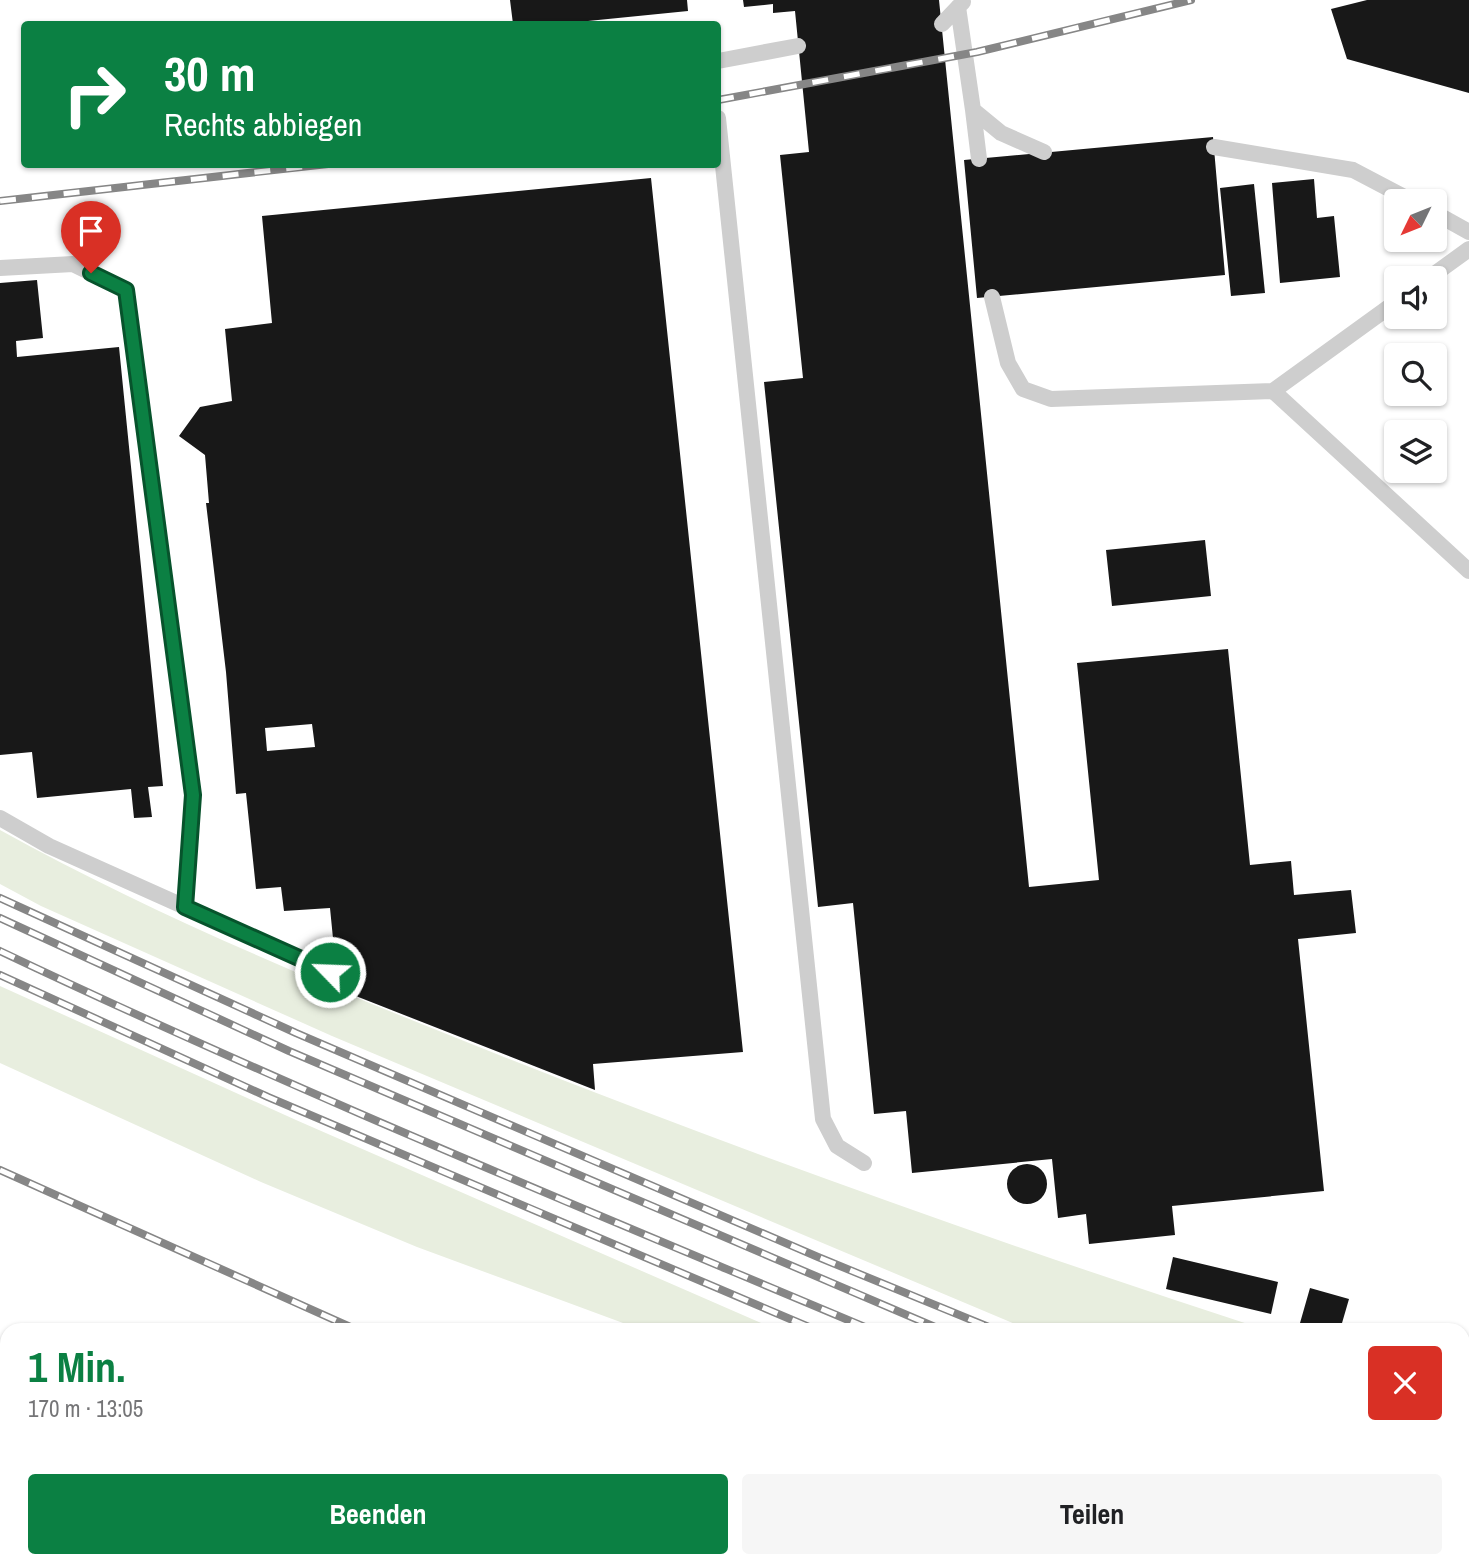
<!DOCTYPE html>
<html lang="de">
<meta charset="utf-8">
<style>
:root{--surface:#fff;--page:#f6f6f6;--text:#202124;--muted:#757577;--accent:#0b8043}
body{margin:0;font-family:"Archivo Narrow",sans-serif;background:var(--page);color:var(--text);height:100vh;display:flex;flex-direction:column;font-size:26px;white-space:nowrap}
*{box-sizing:border-box;margin:0}
p{font-size:23px;color:var(--muted)}
.icon{flex:none;width:38px;height:38px;fill:none;stroke:currentColor;stroke-width:2;stroke-linecap:round;stroke-linejoin:round}
.map{position:relative;flex:1;overflow:hidden}
.details{position:absolute;left:0px;top:1323px;width:1470px;height:245px;display:flex;flex-direction:column;background:var(--surface);border-radius:21px 21px 0 0;box-shadow:0 2px 5px #0004}
.details>*{flex:none}
.guide{position:absolute;left:21px;top:21px;width:700px;height:147px;border-radius:7px;box-shadow:0 2px 5px #0004;background:#0b8043;color:#fff;overflow:hidden}
.needle{width:46px;rotate:227deg}
.controls{position:absolute;left:1384px;top:189px;display:grid;gap:14px}
.controls a{display:grid;place-items:center;width:63px;height:63px;border-radius:7px;background:var(--surface);box-shadow:0 2px 5px #0004;font-size:35px}
.pin{position:absolute;display:grid;place-items:center;width:60px;height:60px;color:#fff;margin:-72px -30px;border-radius:50% 50% 50% 0;rotate:-45deg;box-shadow:0 0 7px #0007}
.pin .icon{rotate:45deg}
.me{position:absolute;width:77px;margin:-38px;rotate:294deg;stroke-linejoin:round;filter:drop-shadow(0 0 5px #0008)}
.turn{display:flex;align-items:center;gap:24px;height:147px;padding:0 28px;font-size:32px}
.turn .icon{width:91px;height:91px;stroke-width:2.5}
.turn b{display:block;font-size:49px;line-height:60px}
.round{display:grid;place-items:center;flex:none;width:74px;height:74px;border-radius:7px;background:var(--page)}
.headline{display:flex;align-items:center;justify-content:space-between;height:119px;padding:0 28px}
h1{font-size:42px;font-weight:800;line-height:52px;color:var(--accent)}
.button{display:flex;gap:14px;margin-top:auto;padding:14px 28px}
.button a{flex:1;height:80px;border-radius:7px;background:var(--accent);color:#fff;font-size:28px;font-weight:800;line-height:80px;text-align:center}
.button a+a{background:var(--page);color:var(--text)}
.map>svg:first-child{display:block}
</style>
<div class="map">
<svg width="1469" height="1568" viewBox="0 0 1469 1568">
<rect width="100%" height="100%" fill="#fff"/>
<path fill="#e8eedf" d="M 0,830 C 159,918 330,988 499,1055 C 751,1155 1008,1246 1266,1330 L 1029,1330 L 332,1036 L 41,906 L 0,884 Z
M 0,986 L 296,1120 L 777,1330 L 642,1330 L 417,1247 L 261,1182 L 0,1063 Z
M 1463,1395 L 1469,1397 L 1469,1476 L 1463,1475 Z
M 1131,1561 L 1268,1561 L 1281,1568 L 1146,1568 Z
M 1339,1561 L 1394,1561 L 1414,1568 L 1347,1568 Z"/>
<path fill="#181818" fill-rule="evenodd" d="M 510,0 L 687,0 L 688,11 L 588,21 L 588,24 L 513,24 Z
M 743,0 L 939,0 L 1029,887 L 1099,880 L 1077,663 L 1228,649 L 1250,865 L 1291,861 L 1294,895 L 1351,890 L 1356,933 L 1298,939 L 1324,1191 L 1172,1206 L 1175,1235 L 1089,1244 L 1086,1214 L 1058,1218 L 1052,1159 L 912,1173 L 906,1111 L 874,1114 L 853,903 L 818,907 L 764,382 L 803,378 L 780,155 L 809,152 L 795,11 L 773,13 L 773,4 L 744,7 Z
M 1367,0 L 1469,0 L 1469,93 L 1347,59 L 1331,9 Z
M 1213,137 L 1225,275 L 977,298 L 964,160 Z
M 651,178 L 743,1052 L 593,1064 L 595,1090 L 338,989 L 330,908 L 284,911 L 281,887 L 256,889 L 246,793 L 236,794 L 226,672 L 206,503 L 209,503 L 205,455 L 179,436 L 200,407 L 232,401 L 225,329 L 272,323 L 262,216 ZM 312,724 L 315,747 L 267,751 L 265,728 Z
M 1314,179 L 1317,218 L 1334,216 L 1340,277 L 1280,283 L 1272,183 Z
M 1254,184 L 1265,293 L 1231,296 L 1220,188 Z
M 37,280 L 43,338 L 16,341 L 17,357 L 119,347 L 163,786 L 148,787 L 152,817 L 134,818 L 131,789 L 37,798 L 32,752 L 0,755 L 0,283 Z
M 1205,540 L 1211,596 L 1112,606 L 1106,550 Z
M1007 1184a20 20 0 1 1 40 0a20 20 0 1 1-40 0Z
M 1173,1257 L 1278,1282 L 1271,1314 L 1166,1289 Z
M 1310,1288 L 1349,1299 L 1340,1330 L 1298,1330 Z"/>
<g fill="none" stroke-linecap="round" stroke-linejoin="round">
<path stroke="#cecece" stroke-width="16" d="M 958,7 L 973,110 L 1001,133 L 1044,152
M 942,24 L 963,2
M 718,61 L 798,46
M 973,110 L 979,159
M 718,118 L 823,1119 L 837,1146 L 864,1163
M 1214,147 L 1353,170 L 1412,201
M 1435,213 L 1469,232
M 0,268 L 73,264 L 126,290 L 193,795 L 185,907
M 1429,278 L 1469,249
M 992,297 L 1008,363 L 1023,389 L 1051,399 L 1273,391 L 1469,571
M 1273,391 L 1396,302
M 0,818 L 49,846 L 330,972"/>
<g stroke="#868686" stroke-width="8">
<path id="rail" d="M 718,100 L 977,52 L 1191,0
M 0,201 L 328,164
M 0,898 L 296,1033 L 818,1257 L 996,1330
M 0,918 L 289,1051 L 942,1330
M 0,951 C 286,1087 580,1207 872,1330
M 0,975 L 268,1097 L 816,1330
M 0,1170 L 357,1330
M 1463,1488 L 1469,1489
M 1463,1508 L 1469,1509
M 1463,1543 L 1469,1545
M 1026,1561 L 1061,1568
M 1305,1561 L 1318,1568
M 1443,1561 L 1469,1568"/>
</g>
<use href="#rail" stroke="#fff" stroke-width="5" stroke-dasharray="16" stroke-linecap="butt"/>
</g>
<g fill="none" stroke-linecap="round" stroke-linejoin="round">
<g stroke="#07532c" stroke-width="18">
<path id="route" d="M 91,273 L 126,290 L 193,795 L 185,907 L 330,972"/>
</g>
<use href="#route" stroke="#0b8043" stroke-width="12"/>
</g>
</svg>
<div class="controls">
<a><svg class="needle" viewBox="-14 -14 28 28"><path d="M0-13l5 13h-10z" fill="#e53935"/><path d="M0 13l5-13h-10z" fill="#757577"/></svg></a>
<a><svg class="icon" aria-label="sound" viewBox="0 0 24 24"><path d="M4 9h4l5-4v14l-5-4H4zM17 9q2 3 0 6"/></svg></a>
<a><svg class="icon" aria-label="search" viewBox="0 0 24 24"><circle cx="10" cy="10" r="6"/><path d="M15 15l6 6"/></svg></a>
<a><svg class="icon" aria-label="layers" viewBox="0 0 24 24"><path d="M12 4l9 5-9 5-9-5zM3 14l9 5 9-5"/></svg></a>
</div>
<div class="pin" style="left:91px;top:273px;background:#d93025"><svg class="icon" aria-label="arrive" viewBox="0 0 24 24"><path d="M6 21V4h12l-3 4 3 4H6"/></svg></div>
<svg class="me" style="left:330px;top:972px" viewBox="-20 -20 40 40"><circle r="17" fill="#0b8043" stroke="#fff" stroke-width="3"/><path d="M0-11L8 9 0 5-8 9z" fill="#fff"/></svg>
<div class="guide">
<div class="turn"><svg class="icon" aria-label="right" viewBox="0 0 24 24"><path d="M7 20v-9h11M14 6l5 5-5 5"/></svg><div><b>30 m</b>Rechts abbiegen</div></div>
</div>
<section class="details">
<div class="headline"><div><h1>1 Min.</h1><p>170 m · 13:05</p></div><a class="round" style="background:#d93025;color:#fff"><svg class="icon" aria-label="close" viewBox="0 0 24 24"><path d="M6 6l12 12M18 6L6 18"/></svg></a></div>
<div class="button"><a>Beenden</a><a>Teilen</a></div>
</section>
</div>
